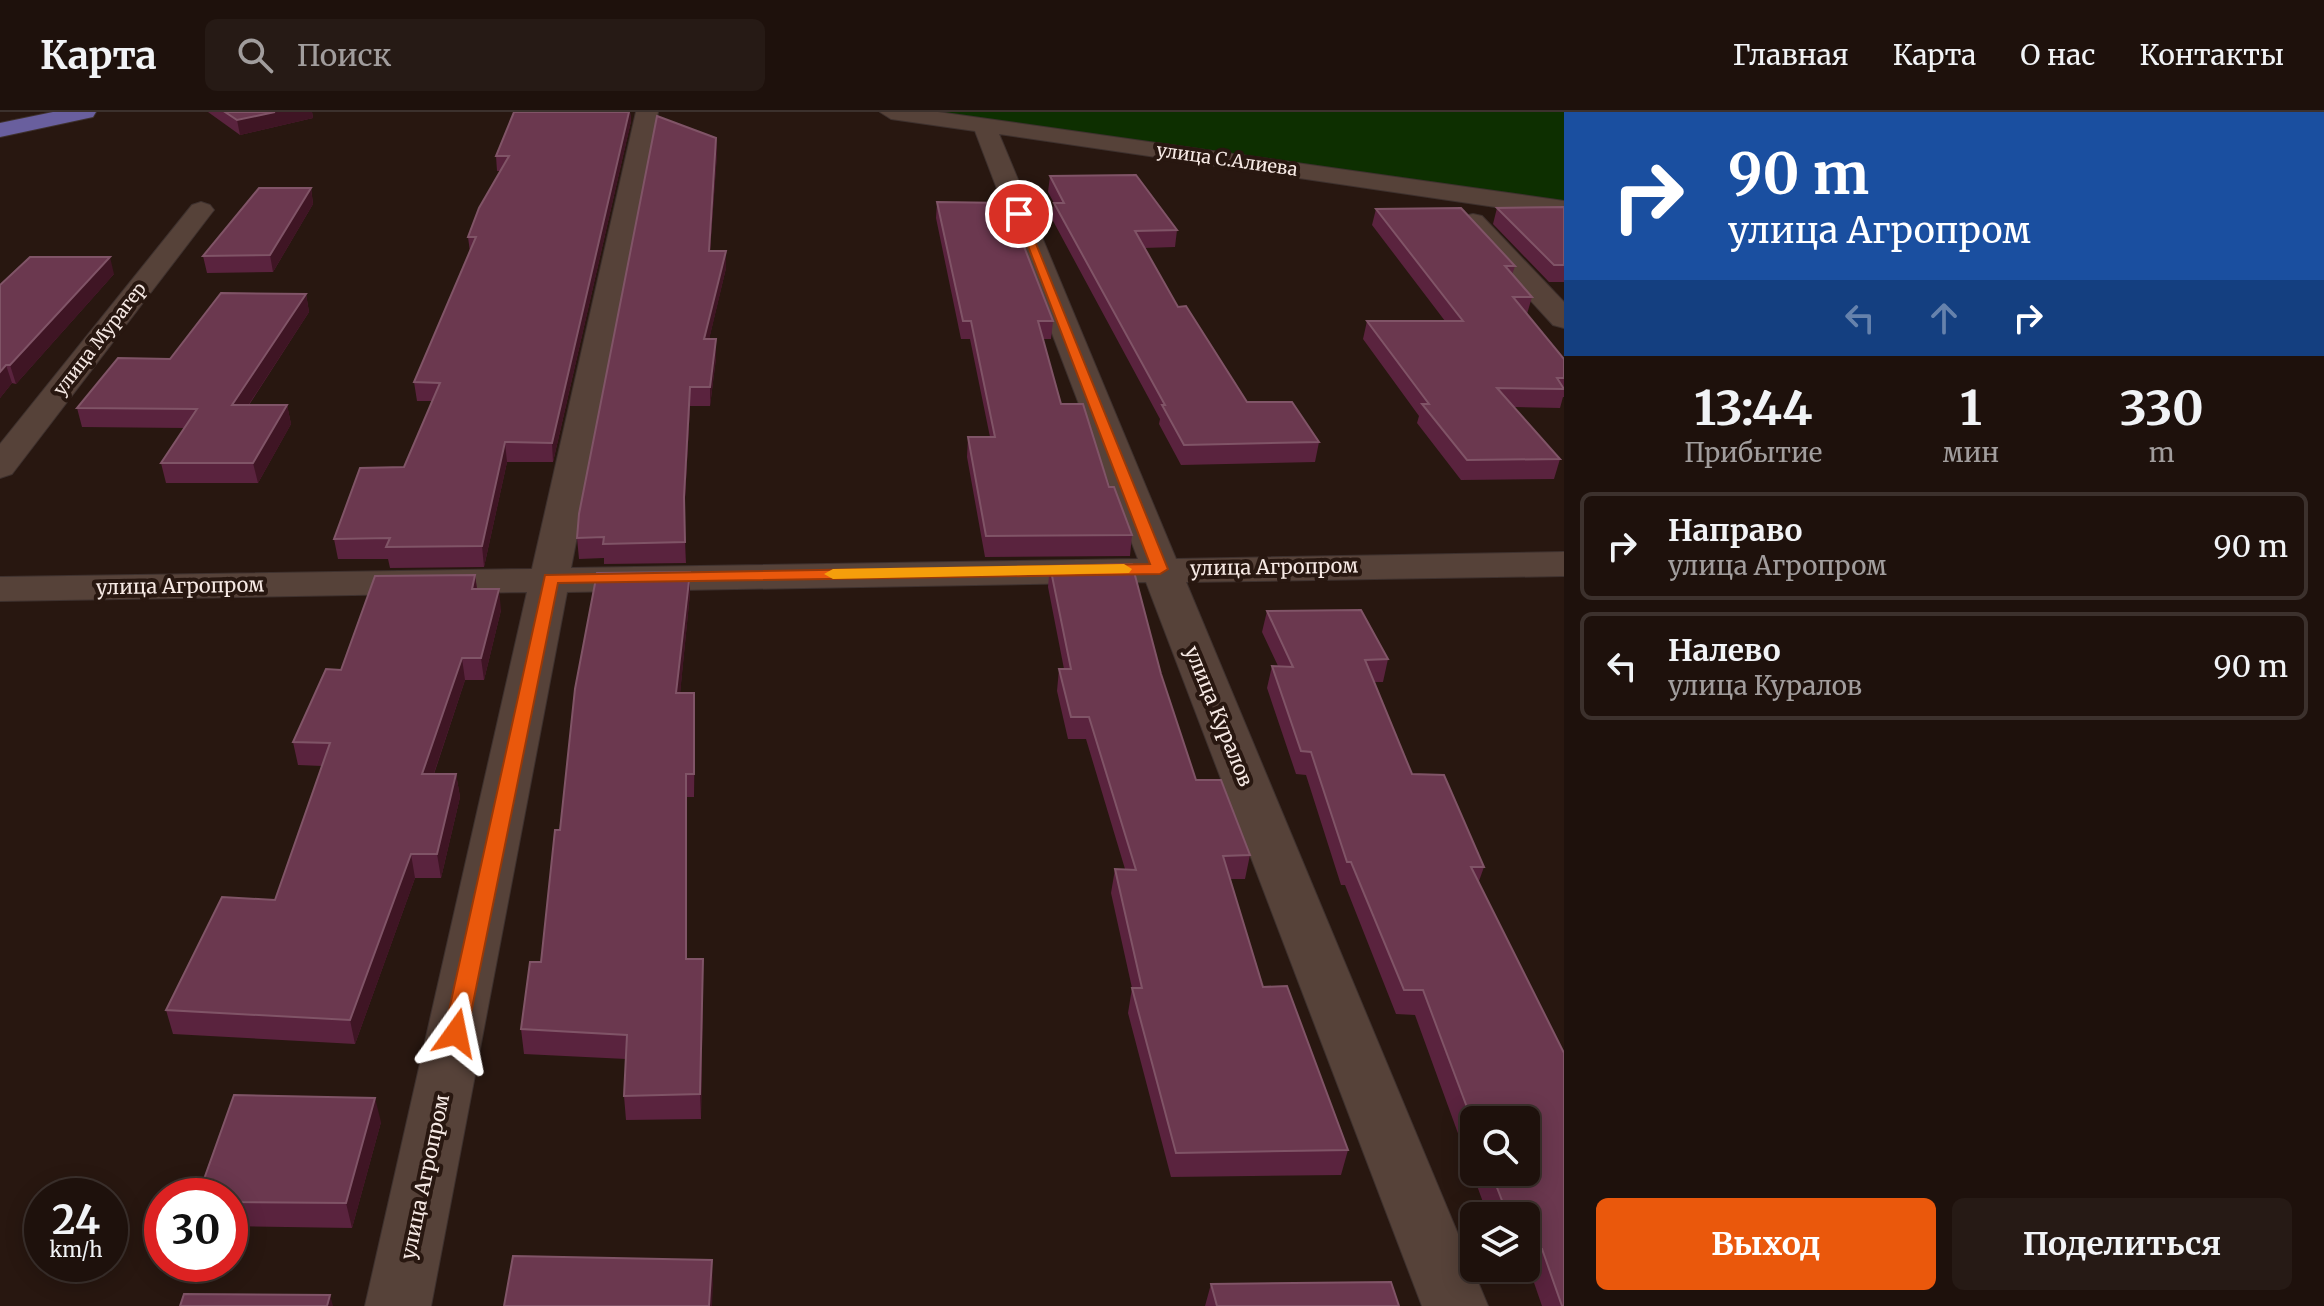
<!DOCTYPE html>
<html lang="ru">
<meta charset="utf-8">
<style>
:root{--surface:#1e110c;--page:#261a15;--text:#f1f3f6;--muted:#a19d9d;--line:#3c312d;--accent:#ea580c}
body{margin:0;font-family:Merriweather,serif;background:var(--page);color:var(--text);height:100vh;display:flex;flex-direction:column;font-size:30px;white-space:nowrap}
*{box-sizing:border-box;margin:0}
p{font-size:26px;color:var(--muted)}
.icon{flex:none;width:44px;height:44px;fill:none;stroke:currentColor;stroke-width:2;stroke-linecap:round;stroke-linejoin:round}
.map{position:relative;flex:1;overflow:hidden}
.sheet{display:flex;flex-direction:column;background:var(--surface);width:760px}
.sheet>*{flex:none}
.top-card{background:#1a4fa0;color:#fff;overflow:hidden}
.controls{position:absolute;left:1460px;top:994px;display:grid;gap:16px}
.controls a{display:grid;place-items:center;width:80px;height:80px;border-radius:12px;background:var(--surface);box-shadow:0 4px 20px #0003,0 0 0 2px var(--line);font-size:40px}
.speed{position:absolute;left:24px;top:1066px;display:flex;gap:16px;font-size:40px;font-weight:700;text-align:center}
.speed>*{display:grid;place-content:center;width:104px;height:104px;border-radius:50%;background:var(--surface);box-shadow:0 4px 20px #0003,0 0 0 2px var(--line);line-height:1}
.speed small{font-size:20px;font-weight:400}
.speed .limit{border:12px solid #d22;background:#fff;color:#111}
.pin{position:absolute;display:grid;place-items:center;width:68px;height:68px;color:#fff;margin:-34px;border:4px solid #fff;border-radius:50%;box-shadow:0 2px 8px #0007}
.me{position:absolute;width:88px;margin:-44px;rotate:12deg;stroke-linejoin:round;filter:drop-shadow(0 0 6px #0008)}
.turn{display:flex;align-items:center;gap:28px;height:168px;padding:0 32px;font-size:36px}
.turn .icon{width:104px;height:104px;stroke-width:2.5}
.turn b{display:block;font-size:56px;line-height:68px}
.lanes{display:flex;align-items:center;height:76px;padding:0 32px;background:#0003;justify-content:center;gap:40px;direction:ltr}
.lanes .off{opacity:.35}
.eta{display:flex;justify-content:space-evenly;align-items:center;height:136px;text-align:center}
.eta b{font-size:48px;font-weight:700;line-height:56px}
.primary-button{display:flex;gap:16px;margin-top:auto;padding:16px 32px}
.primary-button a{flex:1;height:92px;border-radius:12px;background:var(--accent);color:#fff;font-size:32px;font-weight:700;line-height:92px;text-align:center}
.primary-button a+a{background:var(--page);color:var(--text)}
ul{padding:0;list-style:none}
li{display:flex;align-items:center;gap:24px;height:108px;margin:0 16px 12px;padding:0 16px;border:4px solid var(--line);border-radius:12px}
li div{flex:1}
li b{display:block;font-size:30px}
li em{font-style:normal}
header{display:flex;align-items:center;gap:48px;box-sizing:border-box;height:112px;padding:0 40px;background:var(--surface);border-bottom:2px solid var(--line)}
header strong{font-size:38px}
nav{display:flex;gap:44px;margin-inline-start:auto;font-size:28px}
.search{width:560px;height:72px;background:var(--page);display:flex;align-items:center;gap:20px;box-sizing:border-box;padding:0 28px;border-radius:12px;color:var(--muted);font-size:30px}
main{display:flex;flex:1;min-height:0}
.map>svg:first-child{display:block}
</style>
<header>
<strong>Карта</strong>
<div class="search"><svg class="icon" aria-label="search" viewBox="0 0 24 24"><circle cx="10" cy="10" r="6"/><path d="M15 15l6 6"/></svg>Поиск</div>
<nav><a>Главная</a><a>Карта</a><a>О нас</a><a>Контакты</a></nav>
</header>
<main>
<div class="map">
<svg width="1564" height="1194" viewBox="0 0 1564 1194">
<rect width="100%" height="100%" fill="#281710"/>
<path fill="#0d2f00" d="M 891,0 L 1564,0 L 1564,97 Z"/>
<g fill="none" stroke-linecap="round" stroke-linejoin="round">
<g stroke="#3e312e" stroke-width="2">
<path id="minor" d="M 636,0 L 658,0 L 571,456 L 1138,447 L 975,19 L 891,7 L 880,0 L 938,0 L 1564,89 L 1564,105 L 999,22 L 1176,447 L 1564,440 L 1564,464 L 1186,470 L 1488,1194 L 1422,1194 L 1146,470 L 567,480 L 431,1194 L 365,1194 L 527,480 L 0,489 L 0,465 L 532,457 Z
M 201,90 L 210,93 L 214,98 L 210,103 L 12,362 L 0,366 L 0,332 L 192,93 Z
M 1473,102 L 1482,104 L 1564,190 L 1564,216 L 1553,213 L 1464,116 L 1460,110 L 1464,104 Z"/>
</g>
<g stroke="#3e312e" stroke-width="2">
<path id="major" d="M 53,0 L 96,0 L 93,5 L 0,25 L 0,11 Z"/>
</g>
<use href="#minor" fill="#564239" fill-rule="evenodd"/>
<use href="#major" fill="#695f9e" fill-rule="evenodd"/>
</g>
<path fill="#5a233e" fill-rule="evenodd" d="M 208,0 L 312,0 L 313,6 L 240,23 Z
M 514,0 L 630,0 L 631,9 L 553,350 L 507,350 L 484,455 L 390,456 L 388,447 L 338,447 L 334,427 L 404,355 L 432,289 L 417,289 L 414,270 L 470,140 L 468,125 L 500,59 L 497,59 L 496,44 Z
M 716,26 L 717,41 L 710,139 L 726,156 L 709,227 L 716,227 L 716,246 L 710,294 L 690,294 L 684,406 L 686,451 L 604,452 L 604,446 L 579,447 L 577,426 Z
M 1050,64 L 1177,118 L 1175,135 L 1144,136 L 1178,195 L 1247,290 L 1319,330 L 1315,350 L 1181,353 L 1159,312 L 1160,307 L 1052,107 L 1054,91 L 1048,80 Z
M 311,76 L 313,92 L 273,160 L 207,161 L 203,144 Z
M 937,90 L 1053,209 L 1051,227 L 1043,227 L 1061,292 L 1109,375 L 1132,423 L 1130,444 L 985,445 L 967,345 L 968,325 L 990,325 L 970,227 L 961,227 L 936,106 Z
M 1564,95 L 1564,170 L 1549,170 L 1493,112 L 1497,96 Z
M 1376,97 L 1515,154 L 1512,163 L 1532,185 L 1527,202 L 1564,266 L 1564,285 L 1563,285 L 1560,296 L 1514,295 L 1560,347 L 1554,367 L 1461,368 L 1417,311 L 1419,304 L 1363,227 L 1367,209 L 1445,209 L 1372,113 Z
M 114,162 L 16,272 L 12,271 L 0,286 L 0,173 Z
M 306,182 L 309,200 L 249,293 L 287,293 L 291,312 L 258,371 L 166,371 L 161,351 L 185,316 L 82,315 L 77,296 L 170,247 Z
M 1050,454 L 1161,562 L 1196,668 L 1250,743 L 1245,767 L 1230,767 L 1263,875 L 1348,1038 L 1341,1063 L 1171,1065 L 1128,901 L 1132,876 L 1111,781 L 1115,757 L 1125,757 L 1086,627 L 1068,627 L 1057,579 L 1059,557 L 1064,557 L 1048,475 Z
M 690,460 L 690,481 L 680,581 L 695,603 L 694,685 L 687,685 L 687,847 L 703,847 L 703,871 L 701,1007 L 626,1008 L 624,984 L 626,947 L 524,942 L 521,917 L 541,850 Z
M 475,463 L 477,477 L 501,498 L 484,568 L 465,568 L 434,662 L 456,662 L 460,685 L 441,766 L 415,766 L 355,932 L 173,922 L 166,898 L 275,788 L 322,654 L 298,653 L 293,630 L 341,558 Z
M 1267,499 L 1388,547 L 1383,570 L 1374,570 L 1412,662 L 1484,755 L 1479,769 L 1564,1194 L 1542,1194 L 1531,1162 L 1509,1161 L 1507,1156 L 1526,1156 L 1526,1104 L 1488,1104 L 1415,903 L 1396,902 L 1345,773 L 1341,773 L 1306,663 L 1296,662 L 1267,576 L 1272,554 L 1278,554 L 1262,520 ZM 1474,1008 L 1526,1060 L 1474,1060 Z
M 381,1010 L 352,1116 L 230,1114 L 230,1084 Z
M 1211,1172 L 1399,1194 L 1205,1194 Z"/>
<path fill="#3f1524" d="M 275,0 L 312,0 L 313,6 L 240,23 L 237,8 Z
M 629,0 L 630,0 L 631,9 L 553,350 L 552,331 Z
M 716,26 L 717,41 L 709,156 L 709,139 Z
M 311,76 L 313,92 L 273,160 L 270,143 Z
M 726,139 L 726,156 L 705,245 L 704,227 Z
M 110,145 L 114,162 L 16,272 L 10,253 Z
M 306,182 L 309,200 L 236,312 L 232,293 Z
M 716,227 L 716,246 L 710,294 L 710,275 Z
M 6,253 L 12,271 L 0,286 L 0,260 Z
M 690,275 L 690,294 L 684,406 L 686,451 L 684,385 Z
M 287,293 L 291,312 L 258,371 L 253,351 Z
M 505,330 L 507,350 L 484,455 L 482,434 Z
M 690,460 L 690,481 L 678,603 L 676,581 Z
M 475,463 L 478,484 L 472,477 Z
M 499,477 L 501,498 L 484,568 L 481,546 Z
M 462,546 L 465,568 L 426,685 L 422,662 Z
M 694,581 L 695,603 L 694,685 Z
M 456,662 L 460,685 L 441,766 L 437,742 Z
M 686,662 L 687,685 L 687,872 L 686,847 Z
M 411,742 L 415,766 L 355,932 L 350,908 Z
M 703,847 L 703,871 L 701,1007 L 700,982 Z
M 375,986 L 381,1010 L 352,1116 L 346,1091 Z
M 712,1148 L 713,1173 L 712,1194 L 709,1194 Z
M 330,1183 L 333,1194 L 327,1194 Z"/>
<path fill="#6b384f" stroke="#805467" stroke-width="2" d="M 225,0 L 275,0 L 237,8 Z
M 514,0 L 629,0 L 552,331 L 505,330 L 482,434 L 386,435 L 390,426 L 334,427 L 360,356 L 404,355 L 440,271 L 414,270 L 476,125 L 468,125 L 479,96 L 509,44 L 496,44 Z
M 657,4 L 716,26 L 709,139 L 726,139 L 704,227 L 716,227 L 710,275 L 690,275 L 684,385 L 685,430 L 603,432 L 604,425 L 577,426 L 579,402 Z
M 1136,63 L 1177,118 L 1135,119 L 1178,195 L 1186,194 L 1247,290 L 1292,290 L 1319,330 L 1184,333 L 1162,293 L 1165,293 L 1054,91 L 1064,91 L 1050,64 Z
M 259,76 L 311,76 L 270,143 L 203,144 Z
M 937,90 L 1007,91 L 1053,209 L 1038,209 L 1061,292 L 1083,292 L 1109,375 L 1114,375 L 1132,423 L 986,424 L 968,325 L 995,325 L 971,209 L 963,209 Z
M 1564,95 L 1564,153 L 1554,153 L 1497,96 Z
M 1461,96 L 1515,154 L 1505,154 L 1532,185 L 1513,185 L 1564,247 L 1564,266 L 1557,266 L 1564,277 L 1497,276 L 1560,347 L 1467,348 L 1422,292 L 1429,292 L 1367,209 L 1463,209 L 1376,97 Z
M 30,145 L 110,145 L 10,253 L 6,253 L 0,260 L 0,173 Z
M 221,181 L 306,182 L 232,293 L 287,293 L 253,351 L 161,351 L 197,297 L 77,296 L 118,246 L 170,247 Z
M 1132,452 L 1161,562 L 1196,668 L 1221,668 L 1250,743 L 1223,744 L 1263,875 L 1287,874 L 1348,1038 L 1176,1041 L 1132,876 L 1142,876 L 1115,757 L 1136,758 L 1089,605 L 1071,605 L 1059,557 L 1071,557 L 1050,454 Z
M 690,460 L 676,581 L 694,581 L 694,662 L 686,662 L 686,847 L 703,847 L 700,982 L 624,984 L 627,923 L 521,917 L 530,850 L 541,850 L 555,718 L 560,718 L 575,577 L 597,461 Z
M 475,463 L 472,477 L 499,477 L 481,546 L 462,546 L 422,662 L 456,662 L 437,742 L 411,742 L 350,908 L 166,898 L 222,785 L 275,788 L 330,631 L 293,630 L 326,557 L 341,558 L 375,464 Z
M 1361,498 L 1388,547 L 1365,548 L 1412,662 L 1444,663 L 1484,755 L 1471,755 L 1564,941 L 1564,1194 L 1562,1194 L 1542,1137 L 1526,1136 L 1526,1104 L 1508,1104 L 1491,1060 L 1526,1060 L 1526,1008 L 1474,1008 L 1474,1014 L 1423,878 L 1404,878 L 1351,750 L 1347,750 L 1311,640 L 1301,639 L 1272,554 L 1293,555 L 1267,499 Z
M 234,983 L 375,986 L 346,1091 L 230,1090 L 230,1084 L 198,1084 Z
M 513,1144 L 712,1148 L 709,1194 L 504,1194 Z
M 1391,1170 L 1399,1194 L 1217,1194 L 1211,1172 Z
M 184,1182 L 330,1183 L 327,1194 L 180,1194 Z"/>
<path fill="#ea580c" stroke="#983908" stroke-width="2" d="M 1015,100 L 1024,102 L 1168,457 L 1160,462 L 558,471 L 467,921 L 464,927 L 456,930 L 447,927 L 444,921 L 545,463 L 1150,452 Z"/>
<path fill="#f59e0b" d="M 1124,452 L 1132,457 L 1129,461 L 833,467 L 824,462 L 833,457 Z"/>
<g text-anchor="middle" stroke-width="8" stroke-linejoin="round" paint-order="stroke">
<g font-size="18" fill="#f6e9e4" stroke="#281710">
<text transform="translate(1227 48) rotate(8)" y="6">улица С.Алиева</text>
<text transform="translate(100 227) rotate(-52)" y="6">улица Мурагер</text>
</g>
<g font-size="20" fill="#f6e9e4" stroke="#281710">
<text transform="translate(1274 455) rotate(-1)" y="7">улица Агропром</text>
<text transform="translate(180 474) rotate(-1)" y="7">улица Агропром</text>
<text transform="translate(1219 604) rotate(68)" y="7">улица Куралов</text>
<text transform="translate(425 1065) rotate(-78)" y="7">улица Агропром</text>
</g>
</g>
</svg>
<div class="controls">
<a><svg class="icon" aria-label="search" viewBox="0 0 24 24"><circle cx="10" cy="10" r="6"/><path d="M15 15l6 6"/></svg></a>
<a><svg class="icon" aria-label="layers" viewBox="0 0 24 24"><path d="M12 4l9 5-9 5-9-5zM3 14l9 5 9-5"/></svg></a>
</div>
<div class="speed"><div>24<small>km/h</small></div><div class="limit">30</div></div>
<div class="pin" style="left:1019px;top:102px;background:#d93025"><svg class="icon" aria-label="arrive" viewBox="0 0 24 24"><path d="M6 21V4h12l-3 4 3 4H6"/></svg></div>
<svg class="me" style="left:456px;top:921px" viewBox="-20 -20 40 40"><path d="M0-17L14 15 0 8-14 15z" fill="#ea580c" stroke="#fff" stroke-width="4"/></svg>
</div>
<section class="sheet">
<div class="top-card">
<div class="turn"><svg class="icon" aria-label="right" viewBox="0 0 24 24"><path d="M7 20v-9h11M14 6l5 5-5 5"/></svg><div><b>90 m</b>улица Агропром</div></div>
<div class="lanes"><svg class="icon off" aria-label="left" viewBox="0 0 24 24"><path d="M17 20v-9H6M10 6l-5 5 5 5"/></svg><svg class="icon off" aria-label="ahead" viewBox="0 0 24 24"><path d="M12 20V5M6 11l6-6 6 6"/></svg><svg class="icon" aria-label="right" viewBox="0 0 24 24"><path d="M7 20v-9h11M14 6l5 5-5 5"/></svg></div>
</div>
<div class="eta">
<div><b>13:44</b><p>Прибытие</p></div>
<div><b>1</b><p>мин</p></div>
<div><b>330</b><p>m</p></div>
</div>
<ul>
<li><svg class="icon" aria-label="right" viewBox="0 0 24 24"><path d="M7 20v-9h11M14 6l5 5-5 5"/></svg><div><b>Направо</b><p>улица Агропром</p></div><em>90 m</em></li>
<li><svg class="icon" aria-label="left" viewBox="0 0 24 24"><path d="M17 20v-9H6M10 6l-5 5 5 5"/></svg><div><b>Налево</b><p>улица Куралов</p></div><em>90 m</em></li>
</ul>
<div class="primary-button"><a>Выход</a><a>Поделиться</a></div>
</section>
</main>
